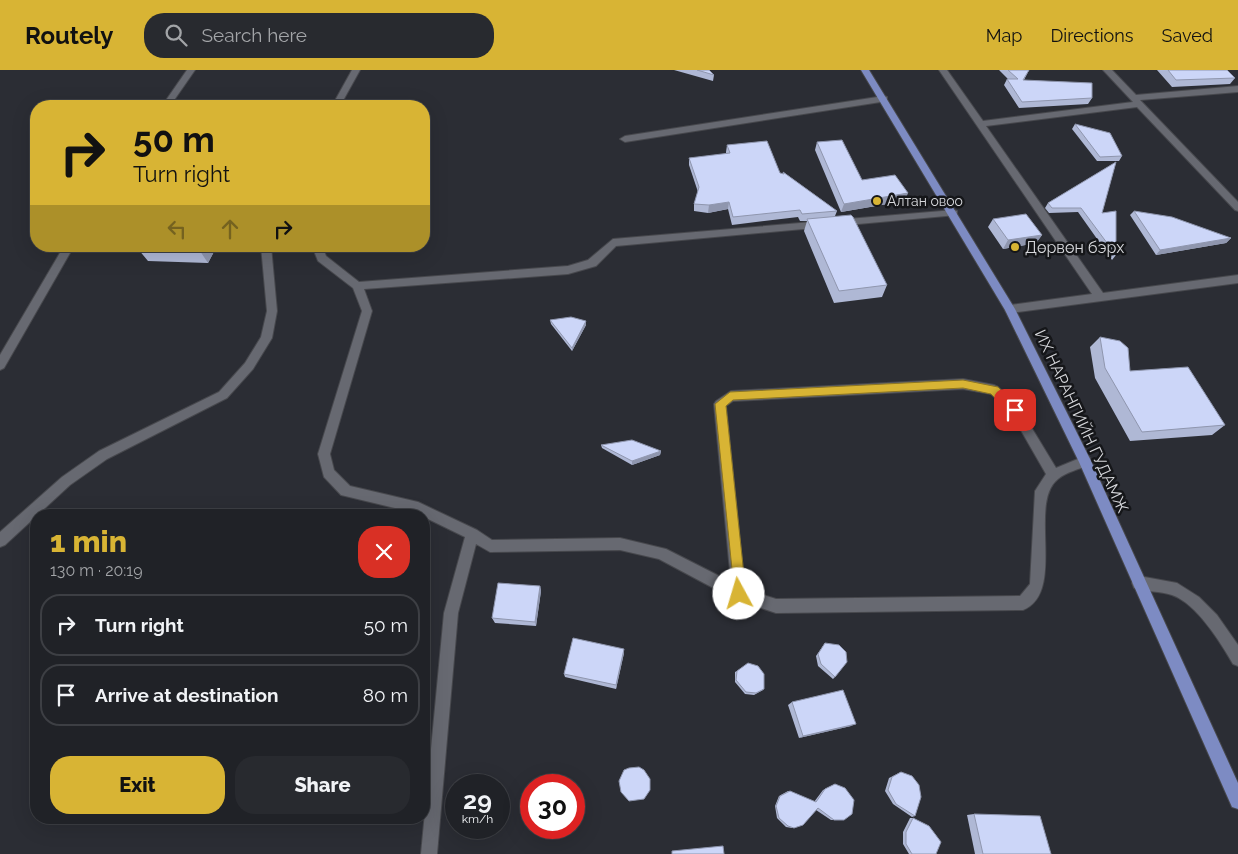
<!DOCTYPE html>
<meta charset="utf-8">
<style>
:root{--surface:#202227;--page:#282a2f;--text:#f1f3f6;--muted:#a2a4a7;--line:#3d3f44;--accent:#d8b434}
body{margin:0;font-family:Raleway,sans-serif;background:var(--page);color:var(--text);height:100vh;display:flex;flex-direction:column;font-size:19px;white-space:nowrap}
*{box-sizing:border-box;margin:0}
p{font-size:16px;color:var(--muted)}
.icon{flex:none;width:28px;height:28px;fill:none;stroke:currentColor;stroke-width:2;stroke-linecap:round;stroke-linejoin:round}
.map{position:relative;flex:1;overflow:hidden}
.side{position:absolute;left:30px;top:439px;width:400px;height:315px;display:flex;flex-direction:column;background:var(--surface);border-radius:20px;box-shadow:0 5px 20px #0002,0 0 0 1px var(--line)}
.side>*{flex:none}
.hud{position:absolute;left:30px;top:30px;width:400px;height:152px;border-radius:20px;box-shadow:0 5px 20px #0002,0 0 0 1px var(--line);background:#d8b434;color:#111;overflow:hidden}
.speed{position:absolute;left:445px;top:704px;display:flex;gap:10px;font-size:25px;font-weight:700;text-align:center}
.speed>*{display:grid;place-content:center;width:65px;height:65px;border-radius:50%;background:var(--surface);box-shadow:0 5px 20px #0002,0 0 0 1px var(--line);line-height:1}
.speed small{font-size:12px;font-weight:400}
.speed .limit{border:8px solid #d22;background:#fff;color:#111}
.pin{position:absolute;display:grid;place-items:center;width:42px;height:42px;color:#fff;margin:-21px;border-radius:10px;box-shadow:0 2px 8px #0006}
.me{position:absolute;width:55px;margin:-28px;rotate:354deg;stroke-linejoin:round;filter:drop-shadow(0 0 4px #0008)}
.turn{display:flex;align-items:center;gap:18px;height:105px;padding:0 20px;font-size:22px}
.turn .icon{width:65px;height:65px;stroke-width:2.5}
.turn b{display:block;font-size:35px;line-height:42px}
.lanes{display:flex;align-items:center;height:48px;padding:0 20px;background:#0003;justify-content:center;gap:25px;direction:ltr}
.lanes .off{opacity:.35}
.round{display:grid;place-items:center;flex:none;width:52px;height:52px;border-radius:20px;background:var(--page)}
.headline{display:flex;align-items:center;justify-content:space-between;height:85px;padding:0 20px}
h1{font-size:30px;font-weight:800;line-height:38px;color:var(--accent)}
.button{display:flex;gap:10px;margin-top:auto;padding:10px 20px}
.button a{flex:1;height:58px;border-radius:20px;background:var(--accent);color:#111;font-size:20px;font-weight:800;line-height:58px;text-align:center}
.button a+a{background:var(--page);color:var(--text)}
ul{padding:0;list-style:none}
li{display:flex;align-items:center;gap:15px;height:62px;margin:0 10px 8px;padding:0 10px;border:2px solid var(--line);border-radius:20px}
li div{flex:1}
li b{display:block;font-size:19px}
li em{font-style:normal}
header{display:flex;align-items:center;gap:30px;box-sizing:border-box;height:70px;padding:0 25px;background:var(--accent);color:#111}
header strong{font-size:24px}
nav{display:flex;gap:28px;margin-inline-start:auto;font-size:18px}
.search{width:350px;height:45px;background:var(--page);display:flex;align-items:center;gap:12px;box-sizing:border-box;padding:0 18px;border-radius:20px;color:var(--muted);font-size:19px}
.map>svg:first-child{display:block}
</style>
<header>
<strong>Routely</strong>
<div class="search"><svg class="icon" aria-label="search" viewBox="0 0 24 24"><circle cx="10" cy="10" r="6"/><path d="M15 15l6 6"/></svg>Search here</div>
<nav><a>Map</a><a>Directions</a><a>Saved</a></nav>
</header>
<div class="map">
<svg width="1238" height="784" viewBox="0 0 1238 784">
<rect width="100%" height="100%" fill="#2b2d34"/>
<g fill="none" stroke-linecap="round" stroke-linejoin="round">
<g stroke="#47484d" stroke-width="2">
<path id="minor" d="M 187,0 L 195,0 L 170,36 L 162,36 Z
M 352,0 L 360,0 L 340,36 L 332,36 Z
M 939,0 L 947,0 L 983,51 L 1133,32 L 1103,0 L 1112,0 L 1136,25 L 1238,16 L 1238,22 L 1140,30 L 1238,132 L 1238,141 L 1235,140 L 1137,37 L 986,56 L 1103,223 L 1238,205 L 1238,213 L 1010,243 L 1006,242 L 1005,239 L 1006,236 L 1010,235 L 1092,224 Z
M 884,26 L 887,27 L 887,31 L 625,72 L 620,69 L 625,66 Z
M 954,140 L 957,141 L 957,145 L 616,176 L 596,196 L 568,204 L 364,219 L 372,241 L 330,384 L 334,400 L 350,416 L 418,432 L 477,460 L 492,470 L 620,468 L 666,479 L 731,512 L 714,334 L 716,331 L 731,321 L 963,309 L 994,315 L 998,317 L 1019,337 L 1056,398 L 1085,386 L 1089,387 L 1091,391 L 1089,395 C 1080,399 1066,402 1058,409 C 1027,433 1067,522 1023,540 L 776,543 L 734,529 L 659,489 L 620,480 L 490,482 L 476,474 L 458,543 L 437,784 L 421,784 L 444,543 L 465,467 L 424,447 L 424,445 L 341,425 L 324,407 L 318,384 L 362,241 L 353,218 L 318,191 L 312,176 L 322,176 L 326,186 L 359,212 L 568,196 L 588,190 L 613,169 ZM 963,319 L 991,324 L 1011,343 L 1046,404 L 1035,421 L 1030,514 L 1020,526 L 776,529 L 745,519 L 726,336 L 733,331 Z
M 64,176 L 74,176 L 4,298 L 0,300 L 0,285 Z
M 261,176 L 271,176 L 277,241 L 272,268 L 253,299 L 227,328 L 107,389 L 70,415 L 5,475 L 0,477 L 0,462 L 62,407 L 99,381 L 219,322 L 245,293 L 261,267 L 267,241 Z
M 1139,506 L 1177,513 L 1199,527 L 1217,545 L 1238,575 L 1238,596 L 1233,594 C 1221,573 1196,533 1172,525 C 1160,521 1146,522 1134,518 L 1132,513 L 1134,508 Z"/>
</g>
<g stroke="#47484d" stroke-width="2">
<path id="major" d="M 861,0 L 869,0 L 1015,239 L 1091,391 L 1238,713 L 1238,739 L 1232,737 L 1079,392 L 1005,240 Z"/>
</g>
<use href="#minor" fill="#676971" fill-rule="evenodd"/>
<use href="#major" fill="#7d8bc3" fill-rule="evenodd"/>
</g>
<path fill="#afb8d5" d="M 674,0 L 709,0 L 714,5 L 713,11 Z
M 999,0 L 1029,0 L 1024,10 L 1092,28 L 1088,34 L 1019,38 L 1004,15 L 1007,9 L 1008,9 Z
M 1157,0 L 1227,0 L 1235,8 L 1230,14 L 1172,17 Z
M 1075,54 L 1122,86 L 1119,91 L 1097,91 L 1072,59 Z
M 817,72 L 862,110 L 905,131 L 841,142 L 815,80 Z
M 727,75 L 780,103 L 783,104 L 783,102 L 837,141 L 835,146 L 887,215 L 882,227 L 834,233 L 804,161 L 807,151 L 800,151 L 798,147 L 732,155 L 728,139 L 708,143 L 694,141 L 694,134 L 698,122 L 689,95 L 689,88 L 726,84 L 726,82 Z
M 1116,92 L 1102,143 L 1116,185 L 1112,190 L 1078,142 L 1049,143 L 1045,138 L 1048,133 Z
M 1134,141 L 1231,168 L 1226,173 L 1156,185 L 1130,145 Z
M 993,149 L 1042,165 L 1036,173 L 1003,179 L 988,157 Z
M 217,176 L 208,193 L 148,191 L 138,179 Z
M 550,250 L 586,251 L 586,255 L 572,281 L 551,254 Z
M 1100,267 L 1130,301 L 1225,355 L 1212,365 L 1130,371 L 1095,308 L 1090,277 Z
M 601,375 L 661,381 L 660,385 L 632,395 L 602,378 Z
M 540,516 L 541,521 L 536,556 L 495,553 L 492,548 Z
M 825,573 L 835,607 L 833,609 L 818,596 L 816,586 Z
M 624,583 L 616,619 L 565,607 L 564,604 Z
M 737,601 L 763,620 L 754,625 L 745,624 L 735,612 L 735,602 Z
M 792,632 L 851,656 L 799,668 L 788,635 Z
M 901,702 L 915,746 L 912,747 L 893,734 L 885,721 L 889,708 Z
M 835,714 L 844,750 L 831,750 L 816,740 L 794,758 L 792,758 L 786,757 L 777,748 L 775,736 L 779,726 L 788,721 L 814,732 L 823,720 Z
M 974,744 L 1051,784 L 975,784 L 967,745 Z
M 910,748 L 913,748 L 936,784 L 909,784 L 903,774 L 903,762 Z"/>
<path fill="#8f96ae" d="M 908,123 L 905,131 L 841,142 L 844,134 Z
M 729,132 L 728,139 L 708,143 L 709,135 Z
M 1042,165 L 1036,173 L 1003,179 L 1008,170 Z
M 1231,168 L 1226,173 L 1156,185 L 1160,180 Z
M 203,176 L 217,176 L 208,193 L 200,181 Z
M 586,251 L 586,255 L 572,281 L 572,278 Z
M 661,381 L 660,385 L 632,395 L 632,391 Z
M 540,516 L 541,521 L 536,556 L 535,552 Z
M 624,579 L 624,583 L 616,619 L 616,615 Z
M 856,654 L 851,656 L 799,668 L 803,666 Z"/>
<path fill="#ccd6f8" stroke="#8f96ae" d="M 697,0 L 709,0 L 714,5 Z
M 1008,0 L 1029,0 L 1023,10 L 1092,13 L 1092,28 L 1022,32 L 1007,9 L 1018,9 Z
M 1168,0 L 1227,0 L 1235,8 L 1176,10 Z
M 1075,54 L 1110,63 L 1122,86 L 1100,87 Z
M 842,70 L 862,110 L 895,105 L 908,123 L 844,134 L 817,72 Z
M 767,71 L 780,103 L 784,104 L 783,102 L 837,141 L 802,144 L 800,140 L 733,147 L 729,132 L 709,135 L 694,134 L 699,117 L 689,88 L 730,83 L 727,75 Z
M 1116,92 L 1102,143 L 1116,141 L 1116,185 L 1081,138 L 1052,138 L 1048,133 Z
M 1134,141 L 1172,147 L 1231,168 L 1160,180 Z
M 1026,144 L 1042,165 L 1008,170 L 993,149 Z
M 851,145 L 853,147 L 887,215 L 839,221 L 807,149 Z
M 140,176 L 203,176 L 200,181 L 138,179 Z
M 571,247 L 586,251 L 572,278 L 550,250 Z
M 1100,267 L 1120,271 L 1128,278 L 1130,301 L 1188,297 L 1225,355 L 1142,362 L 1105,298 Z
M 632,370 L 661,381 L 632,391 L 601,375 Z
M 498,513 L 540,516 L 535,552 L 492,548 Z
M 573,568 L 624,579 L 616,615 L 564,604 Z
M 825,573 L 839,575 L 846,582 L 847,592 L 835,607 L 821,594 L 818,584 Z
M 748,593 L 758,596 L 764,604 L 764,619 L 756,623 L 746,622 L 736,610 L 737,601 Z
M 843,620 L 856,654 L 803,666 L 792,632 Z
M 639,697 L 644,700 L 650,709 L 650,720 L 644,729 L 629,731 L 621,722 L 619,711 L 624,700 L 629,698 Z
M 901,702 L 912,706 L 919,715 L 921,727 L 915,746 L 896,734 L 888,720 L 892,707 Z
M 835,714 L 845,718 L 854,730 L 852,744 L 844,750 L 834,750 L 818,738 L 803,755 L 794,758 L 788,756 L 779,748 L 776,736 L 780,726 L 790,721 L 816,732 L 825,719 Z
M 974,744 L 1040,746 L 1051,784 L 983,784 Z
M 913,748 L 929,756 L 941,772 L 936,784 L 912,784 L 906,774 L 906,762 Z
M 723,776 L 724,784 L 672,784 L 672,781 Z"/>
<path fill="#d8b434" stroke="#8c7522" d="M 963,310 L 998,317 L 1019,337 L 1019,344 L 1011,344 L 991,324 L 963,318 L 733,330 L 726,336 L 746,524 L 744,528 L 739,530 L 735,528 L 715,334 L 730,322 Z"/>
<g fill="#d8b434" stroke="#151619" stroke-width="2">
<circle cx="877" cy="131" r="5"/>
<circle cx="1015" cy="177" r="5"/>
</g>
<g text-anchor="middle" stroke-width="5" stroke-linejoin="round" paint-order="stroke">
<g font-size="14" fill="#d7d8dc" stroke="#151619" text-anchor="start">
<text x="887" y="136">Алтан овоо</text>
</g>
<g font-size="16" fill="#d7d8dc" stroke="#151619" text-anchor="start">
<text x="1025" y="183">Дөрвөн бэрх</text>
</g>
<g font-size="16" fill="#d7d8dc" stroke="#151619">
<text transform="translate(1082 351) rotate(65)" y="6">ИХ НАРАНГИЙН ГУДАМЖ</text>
</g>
</g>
</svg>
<div class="speed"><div>29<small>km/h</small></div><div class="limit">30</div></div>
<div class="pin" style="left:1015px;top:340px;background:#d93025"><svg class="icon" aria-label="arrive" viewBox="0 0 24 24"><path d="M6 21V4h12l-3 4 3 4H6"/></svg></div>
<svg class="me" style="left:739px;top:524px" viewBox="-20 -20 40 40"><circle r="19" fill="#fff"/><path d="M0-13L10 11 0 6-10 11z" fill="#d8b434"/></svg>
<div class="hud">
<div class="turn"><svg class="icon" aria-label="right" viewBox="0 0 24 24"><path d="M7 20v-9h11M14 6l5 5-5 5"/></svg><div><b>50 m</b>Turn right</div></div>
<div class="lanes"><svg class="icon off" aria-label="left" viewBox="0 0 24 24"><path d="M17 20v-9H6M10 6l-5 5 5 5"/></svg><svg class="icon off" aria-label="ahead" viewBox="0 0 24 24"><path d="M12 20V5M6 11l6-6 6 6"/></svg><svg class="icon" aria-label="right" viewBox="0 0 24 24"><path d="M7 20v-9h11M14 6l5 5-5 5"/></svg></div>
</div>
<section class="side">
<div class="headline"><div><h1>1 min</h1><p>130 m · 20:19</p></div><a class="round" style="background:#d93025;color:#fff"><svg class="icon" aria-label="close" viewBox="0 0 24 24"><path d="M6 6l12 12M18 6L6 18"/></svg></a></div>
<ul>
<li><svg class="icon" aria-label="right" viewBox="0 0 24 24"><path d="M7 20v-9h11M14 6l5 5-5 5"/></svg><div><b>Turn right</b></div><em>50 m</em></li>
<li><svg class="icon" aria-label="arrive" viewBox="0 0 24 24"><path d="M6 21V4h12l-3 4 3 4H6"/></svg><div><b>Arrive at destination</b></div><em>80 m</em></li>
</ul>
<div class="button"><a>Exit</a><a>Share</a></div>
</section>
</div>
